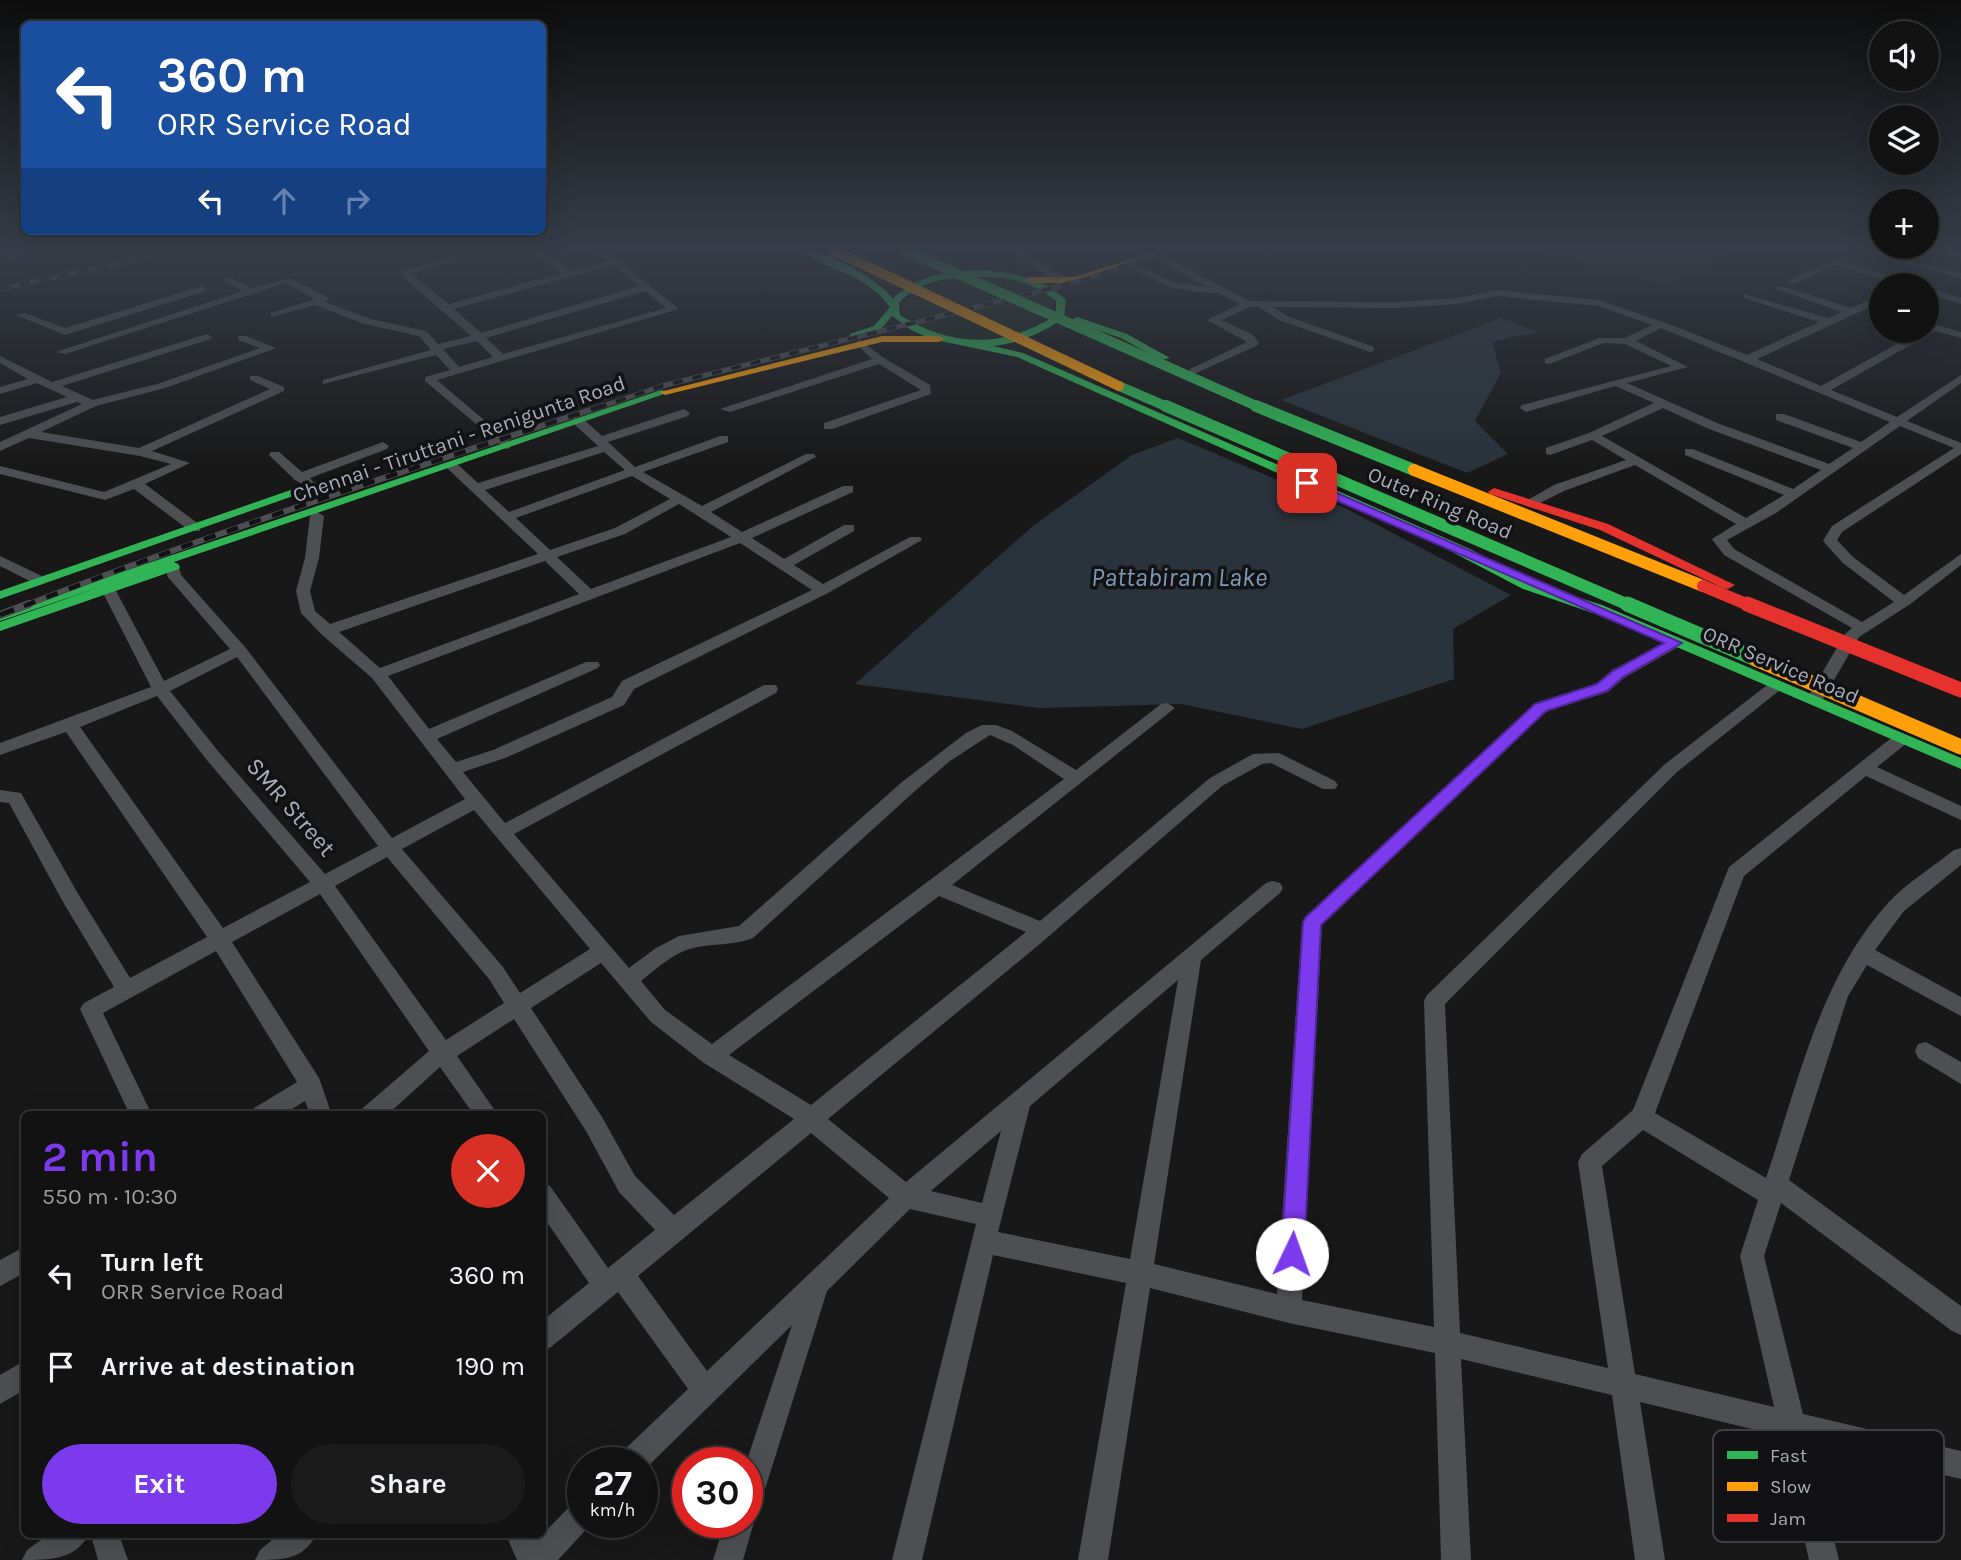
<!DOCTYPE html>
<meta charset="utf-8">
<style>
:root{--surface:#121212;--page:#1b1b1b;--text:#f1f3f6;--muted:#9c9e9f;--line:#313232;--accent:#7c3aed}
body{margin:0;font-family:Karla,sans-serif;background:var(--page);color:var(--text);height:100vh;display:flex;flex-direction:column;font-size:26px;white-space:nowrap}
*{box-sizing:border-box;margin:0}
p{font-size:23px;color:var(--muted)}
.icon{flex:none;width:38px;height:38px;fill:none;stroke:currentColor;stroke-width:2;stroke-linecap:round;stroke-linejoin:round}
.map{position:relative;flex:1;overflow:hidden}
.side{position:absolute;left:21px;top:1111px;width:525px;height:427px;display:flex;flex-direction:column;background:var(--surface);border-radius:10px;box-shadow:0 7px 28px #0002,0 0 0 2px var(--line)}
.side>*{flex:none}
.hud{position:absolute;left:21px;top:21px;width:525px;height:214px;border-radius:10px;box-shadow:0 7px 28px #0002,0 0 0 2px var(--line);background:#1a4fa0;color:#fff;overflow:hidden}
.fabs{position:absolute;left:1869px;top:21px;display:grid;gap:14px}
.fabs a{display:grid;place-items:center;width:70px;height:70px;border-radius:50%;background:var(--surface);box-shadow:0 7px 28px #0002,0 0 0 2px var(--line);font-size:35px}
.speed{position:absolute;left:567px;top:1447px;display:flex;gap:14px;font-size:35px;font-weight:700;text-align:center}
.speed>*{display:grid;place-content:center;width:91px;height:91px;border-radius:50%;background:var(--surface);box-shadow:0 7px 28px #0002,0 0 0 2px var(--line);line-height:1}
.speed small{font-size:18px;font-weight:400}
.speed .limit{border:10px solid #d22;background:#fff;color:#111}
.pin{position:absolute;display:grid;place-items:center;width:60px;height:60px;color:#fff;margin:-30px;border-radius:14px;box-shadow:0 4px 10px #0006}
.me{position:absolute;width:77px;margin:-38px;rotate:3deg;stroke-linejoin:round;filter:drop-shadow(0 0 5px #0008)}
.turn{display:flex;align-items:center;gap:24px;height:147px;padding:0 21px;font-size:32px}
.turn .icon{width:91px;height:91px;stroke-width:2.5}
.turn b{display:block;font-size:49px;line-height:60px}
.lanes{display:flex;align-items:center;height:66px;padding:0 21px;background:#0003;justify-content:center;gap:35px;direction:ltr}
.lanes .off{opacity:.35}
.round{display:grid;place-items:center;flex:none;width:74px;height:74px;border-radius:37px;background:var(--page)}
.head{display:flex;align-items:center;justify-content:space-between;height:119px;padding:0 21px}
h1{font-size:42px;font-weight:700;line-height:52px;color:var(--accent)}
.button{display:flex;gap:14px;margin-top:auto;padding:14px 21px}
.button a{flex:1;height:80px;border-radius:42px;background:var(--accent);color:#fff;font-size:28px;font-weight:700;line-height:80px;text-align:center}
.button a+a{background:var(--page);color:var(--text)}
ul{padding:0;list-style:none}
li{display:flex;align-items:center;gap:21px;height:91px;padding:0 21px}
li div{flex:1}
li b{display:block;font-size:26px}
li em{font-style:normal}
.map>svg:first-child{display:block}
</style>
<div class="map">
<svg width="1961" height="1560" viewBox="0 0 1961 1560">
<rect width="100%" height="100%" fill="#181818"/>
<path fill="#222224" d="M 1536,250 L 1732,250 L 1670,288 Z"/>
<path fill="#1d261f" d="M 964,276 L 1028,283 L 1056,300 L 1040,328 L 981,340 L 937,335 L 902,313 L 901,304 L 918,288 Z"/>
<path fill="#2a333b" d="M 0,250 L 94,250 L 21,264 L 0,257 Z
M 1501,318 L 1538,332 L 1492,342 L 1501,373 L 1475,421 L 1508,454 L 1467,473 L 1281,400 Z
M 1178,438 L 1347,509 L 1511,595 L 1453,629 L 1454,679 L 1302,729 L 1181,704 L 1040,708 L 855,684 L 1034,525 L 1132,455 Z"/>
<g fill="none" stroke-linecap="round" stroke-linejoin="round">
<path fill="#4d4f52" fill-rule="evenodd" d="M 591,250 L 602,250 L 618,260 L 679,309 L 437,380 L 510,442 L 510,448 L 506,449 L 425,381 L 425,377 L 450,370 L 436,355 L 323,384 L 323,380 L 431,350 L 419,336 L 364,324 L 315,305 L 271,317 L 271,313 L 315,299 L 286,283 L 65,354 L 56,352 L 243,291 L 226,282 L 224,280 L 229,277 L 252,288 L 290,278 L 328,297 L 329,299 L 325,302 L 371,319 L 426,331 L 438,344 L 471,336 L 401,275 L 401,271 L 461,255 L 461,259 L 411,274 L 449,304 L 562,273 L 536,256 L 536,252 L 542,252 L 572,271 L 607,261 ZM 613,265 L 639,286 L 481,333 L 454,309 ZM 645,291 L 666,308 L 503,354 L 486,338 ZM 477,341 L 493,357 L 459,367 L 443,349 Z
M 1010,250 L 1021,250 L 1055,273 L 1078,280 L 1073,283 L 1049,277 Z
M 1857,250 L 1871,250 L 1961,273 L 1961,279 Z
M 1934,250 L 1961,252 L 1961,258 L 1936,252 Z
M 1158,257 L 1164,257 L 1250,301 L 1396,302 L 1457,298 L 1497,290 L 1599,300 L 1677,327 L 1747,355 L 1819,322 L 1744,298 L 1744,294 L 1828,318 L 1842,312 L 1773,288 L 1782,286 L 1851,308 L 1881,295 L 1881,302 L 1757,359 L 1821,386 L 1920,331 L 1927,331 L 1927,322 L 1961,332 L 1961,338 L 1935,331 L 1831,390 L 1897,417 L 1961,375 L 1961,383 L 1907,421 L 1961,443 L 1961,454 L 1842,532 L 1837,540 L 1853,557 L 1904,595 L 1961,554 L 1961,565 L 1909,605 L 1859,637 L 1823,699 L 1811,699 L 1809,695 L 1845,634 L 1852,628 L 1724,555 L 1712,539 L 1736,524 L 1635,465 L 1564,491 L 1536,505 L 1531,506 L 1524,502 L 1554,485 L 1626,460 L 1592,440 L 1550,455 L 1546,454 L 1546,448 L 1589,433 L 1654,403 L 1615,386 L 1526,412 L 1520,408 L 1522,405 L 1671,366 L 1625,344 L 1604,343 L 1549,364 L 1545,363 L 1545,359 L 1599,338 L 1625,338 L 1652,325 L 1598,306 L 1497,296 L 1457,304 L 1396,308 L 1273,307 L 1287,316 L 1374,347 L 1374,351 L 1370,352 L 1279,320 L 1259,307 L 1250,307 L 1221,320 L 1252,334 L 1259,343 L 1258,345 L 1194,374 L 1190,373 L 1190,369 L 1247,342 L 1207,320 L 1240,304 L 1218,293 L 1195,292 L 1170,287 L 1128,268 L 1133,265 L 1177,283 L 1208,287 L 1158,261 ZM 1661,328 L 1890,422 L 1861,442 L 1784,414 L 1776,414 L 1776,420 L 1853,448 L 1829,464 L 1717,423 L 1627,383 L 1688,367 L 1636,341 ZM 1663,408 L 1709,429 L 1821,470 L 1793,489 L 1693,449 L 1685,449 L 1685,455 L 1784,495 L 1746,518 L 1602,436 ZM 1900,426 L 1954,448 L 1832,526 L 1823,541 L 1843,563 L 1894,602 L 1862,622 L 1734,549 L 1727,540 L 1776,513 Z
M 1835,259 L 1914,283 L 1915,285 L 1900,285 L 1836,265 L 1794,284 L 1786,282 Z
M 202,286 L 207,289 L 206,291 L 65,335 L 16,315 L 25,313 L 65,328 Z
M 1927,287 L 1961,298 L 1961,304 L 1927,293 Z
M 207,334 L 212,337 L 211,339 L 62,386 L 93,400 L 157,384 L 260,348 L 238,340 L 238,336 L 246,336 L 276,348 L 165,388 L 96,406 L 41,432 L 139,448 L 270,389 L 250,380 L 250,376 L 258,376 L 284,387 L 284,391 L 152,451 L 190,463 L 145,484 L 200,525 L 200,531 L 190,531 L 134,489 L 105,500 L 0,474 L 0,466 L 104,492 L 171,464 L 140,456 L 29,438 L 0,451 L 0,442 L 82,404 L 77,402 L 0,425 L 0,417 L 67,397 L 37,383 L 0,394 L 0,387 L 28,379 L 0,363 L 0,356 L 52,382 Z
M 860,340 L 884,358 L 930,385 L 931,394 L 832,429 L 824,429 L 824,423 L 921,390 L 879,364 L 730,412 L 720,409 L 872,359 L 855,343 Z
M 684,409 L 690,413 L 688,416 L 608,442 L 635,467 L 720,436 L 728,436 L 728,442 L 643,472 L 702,506 L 806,454 L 814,454 L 816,457 L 711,512 L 742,532 L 843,486 L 853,486 L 853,492 L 752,538 L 784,559 L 844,525 L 854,525 L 854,531 L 794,565 L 823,584 L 910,537 L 920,537 L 922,540 L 828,593 L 634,689 L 624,705 L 505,758 L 463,772 L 505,823 L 764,685 L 776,685 L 778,689 L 776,693 L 514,834 L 629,968 L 656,948 L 679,936 L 739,926 L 902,782 L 966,733 L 982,725 L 996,725 L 1012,731 L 1076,770 L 1161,704 L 1167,703 L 1175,708 L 952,885 L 1040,921 L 1210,778 L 1253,754 L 1279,753 L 1335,781 L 1338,785 L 1335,789 L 1323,789 L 1271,763 L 1262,764 L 1222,786 L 1041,943 L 828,1119 L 906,1182 L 1266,883 L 1273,881 L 1280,883 L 1283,888 L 1280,893 L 1201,960 L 1154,1264 L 1277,1294 L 1302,922 L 1305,917 L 1535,703 L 1596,684 L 1612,670 L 1675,638 L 1680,640 L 1683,643 L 1680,646 L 1624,678 L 1608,692 L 1547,711 L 1322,925 L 1302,1300 L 1434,1327 L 1424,1001 L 1427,995 L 1665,764 L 1771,682 L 1777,681 L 1785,686 L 1677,772 L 1445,1004 L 1460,1333 L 1608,1368 L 1578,1162 L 1582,1154 L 1633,1110 L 1729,867 L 1895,735 L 1907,735 L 1909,739 L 1907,743 L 1877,767 L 1961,806 L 1961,820 L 1866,776 L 1744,876 L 1655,1113 L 1766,1178 C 1798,1084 1819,979 1888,903 C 1906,883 1933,867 1954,850 L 1961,848 L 1961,865 L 1904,911 L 1875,950 L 1961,997 L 1961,1016 L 1867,965 L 1848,996 L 1789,1180 L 1961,1306 L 1961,1335 L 1952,1331 L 1781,1203 L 1764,1256 L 1803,1414 L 1961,1451 L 1961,1479 L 1810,1443 L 1839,1560 L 1809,1560 L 1781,1436 L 1640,1402 L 1665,1560 L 1635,1560 L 1612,1395 L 1461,1359 L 1471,1560 L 1441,1560 L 1435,1353 L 1289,1323 L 1150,1288 L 1108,1560 L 1078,1560 L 1126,1283 L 993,1255 L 922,1560 L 892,1560 L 976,1224 L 910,1209 L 827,1291 L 761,1502 L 757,1512 L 751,1514 L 754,1522 L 743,1560 L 713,1560 L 725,1522 L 747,1522 L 746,1463 L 792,1325 L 642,1472 L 642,1463 L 617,1463 L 621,1453 L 688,1389 L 618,1292 L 551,1347 L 542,1351 L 542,1321 L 589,1283 L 542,1215 L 542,1183 L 550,1186 L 608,1268 L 655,1230 L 619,1192 L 586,1131 L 514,1019 L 457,1056 L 498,1115 L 474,1115 L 440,1067 L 387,1115 L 360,1115 L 363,1108 L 429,1051 L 320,894 L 232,942 L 319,1078 L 332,1115 L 310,1115 L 305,1101 L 282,1115 L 251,1115 L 254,1108 L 297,1082 L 216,951 L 103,1013 L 152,1115 L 130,1115 L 80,1009 L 84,1003 L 114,987 L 63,902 L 9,803 L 0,802 L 0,790 L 21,793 L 77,892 L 130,978 L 207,937 L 66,732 L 0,755 L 0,743 L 151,687 L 101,589 L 103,586 L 113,586 L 115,589 L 164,681 L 230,649 L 167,576 L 168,563 L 178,563 L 181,575 L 245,647 L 392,838 L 465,799 L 372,678 L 321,634 L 301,613 L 296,591 L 305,558 L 310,516 L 317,512 L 324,516 L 319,558 L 310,591 L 315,611 L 330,624 L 538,554 L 447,468 L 447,462 L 455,462 L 478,483 L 598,446 L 574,424 L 574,418 L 582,418 L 602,436 ZM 604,452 L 625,470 L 509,512 L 485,490 ZM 632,476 L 670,499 L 615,528 L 550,550 L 516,518 ZM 679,504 L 731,537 L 591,589 L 557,557 L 625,534 ZM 740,543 L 812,590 L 622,681 L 612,697 L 493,750 L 456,762 L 437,739 L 598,668 L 600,665 L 598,662 L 586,662 L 429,729 L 388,676 ZM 545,561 L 579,594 L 380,668 L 339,632 ZM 237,657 L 378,846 L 325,874 L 218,751 L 170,691 ZM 157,696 L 206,759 L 310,882 L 223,928 L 80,727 ZM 990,735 L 1013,745 L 1064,779 L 712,1044 L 665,1010 L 641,981 C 656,969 673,953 693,948 C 713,943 733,946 753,938 L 915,791 L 950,761 ZM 474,810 L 590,949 L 520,993 L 503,967 L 402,849 ZM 387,857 L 489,979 L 504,1003 L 446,1040 L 335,886 ZM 939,896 L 1026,932 L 811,1105 L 729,1055 ZM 601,963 L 651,1022 L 704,1063 L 794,1119 L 674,1215 L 635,1176 L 602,1117 L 531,1008 ZM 1178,980 L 1130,1259 L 998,1232 L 1030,1106 ZM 1643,1130 L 1758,1200 L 1740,1256 L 1774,1407 L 1635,1374 L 1602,1166 ZM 1001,1131 L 982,1203 L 931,1191 ZM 811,1133 L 889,1198 L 707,1371 L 638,1276 Z
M 383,442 L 389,446 L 387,449 L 310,478 L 315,484 L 309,488 L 295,480 L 269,455 L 271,452 L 279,452 L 302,472 Z
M 0,556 L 46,578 L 48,581 L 41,585 L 36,584 L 0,566 Z
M 1926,1042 L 1961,1062 L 1961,1084 L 1918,1058 L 1915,1051 L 1918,1044 Z
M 24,1247 L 24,1273 L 0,1286 L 0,1260 Z
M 24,1361 L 24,1390 L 0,1404 L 0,1375 Z
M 583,1499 L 583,1522 L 593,1522 L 558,1560 L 517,1560 L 506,1535 L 536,1535 L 538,1539 L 573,1503 Z
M 48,1535 L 88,1535 C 76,1560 48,1560 22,1560 L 27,1550 Z
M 91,1535 L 119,1535 L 128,1560 L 98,1560 Z
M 278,1535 L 316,1535 C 303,1560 282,1560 255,1560 L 260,1550 Z"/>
<path fill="#30b455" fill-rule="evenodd" d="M 800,250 C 824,248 878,279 893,299 C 929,259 1029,262 1066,300 L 1064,318 C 1042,333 1020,343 993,346 L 1023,353 L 1470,549 L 1533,583 L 1602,605 L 1961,758 L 1961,769 L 1616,621 L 1523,589 L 1437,544 L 1017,357 L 931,339 L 911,330 L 892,316 L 880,330 L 850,338 L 850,334 L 874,326 L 890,307 C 865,273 830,272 800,250 ZM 971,277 C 1003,276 1031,280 1056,301 L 1056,315 C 1006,348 951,348 900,315 L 899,303 C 918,282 943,278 971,277 Z
M 1077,317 L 1127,334 L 1170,358 L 1161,360 L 1121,338 L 1074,322 L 1072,320 Z
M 661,390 L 670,392 L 174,562 L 180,566 L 179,569 L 0,631 L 0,622 L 103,586 L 0,621 L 0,613 Z
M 353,481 L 357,482 L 357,486 L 313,489 L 0,599 L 0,591 L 308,484 Z"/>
<path fill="#ff9f0a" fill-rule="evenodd" d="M 1160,250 L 1171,250 L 1075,283 L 1030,283 L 1026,280 L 1030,277 L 1074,277 Z
M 882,336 L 939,336 L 944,339 L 939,342 L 882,342 L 665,395 L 660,392 Z"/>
<path fill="#e5322d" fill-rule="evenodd" d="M 1494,488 L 1608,524 L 1735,585 L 1728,589 L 1723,588 L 1600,530 L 1490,494 L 1488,492 Z"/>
<g stroke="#4d4e51" stroke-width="5">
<path id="rail-far2" d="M 0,289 L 182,250
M 597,408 L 662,386 L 1084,280 L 1172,250"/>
</g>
<g stroke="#4d4e51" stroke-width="6">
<path id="rail-far1" d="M 24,606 C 214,532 409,470 602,406"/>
</g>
<g stroke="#4d4e51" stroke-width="8">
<path id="rail" d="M 0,615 L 29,604"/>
</g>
<use href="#rail-far2" stroke="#121214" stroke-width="3.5" stroke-dasharray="10" stroke-linecap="butt"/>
<use href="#rail-far1" stroke="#121214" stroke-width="4.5" stroke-dasharray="12" stroke-linecap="butt"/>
<use href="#rail" stroke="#121214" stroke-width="5" stroke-dasharray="15" stroke-linecap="butt"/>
<path stroke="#30b455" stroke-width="10" d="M 904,250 L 1261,408
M 1119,386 L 1170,408"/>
<path stroke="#30b455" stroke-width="12" d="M 1166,406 L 1631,606
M 1256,406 L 1414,470"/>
<path stroke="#30b455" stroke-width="15" d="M 1627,604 L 1756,659"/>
<path stroke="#ff9f0a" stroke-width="10" d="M 833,250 L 1119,386"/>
<path stroke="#ff9f0a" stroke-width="12" d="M 1414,470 L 1703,586"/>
<path stroke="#ff9f0a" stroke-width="15" d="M 1756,659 L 1961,747"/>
<path stroke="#e5322d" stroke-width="12" d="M 1703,586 L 1751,606"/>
<path stroke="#e5322d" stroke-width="15" d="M 1747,604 L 1961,690"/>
</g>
<linearGradient id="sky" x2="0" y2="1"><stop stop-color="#0d0d0d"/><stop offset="0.53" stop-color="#373d48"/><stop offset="1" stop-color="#373d48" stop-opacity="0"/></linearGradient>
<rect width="1961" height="468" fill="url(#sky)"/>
<path fill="#7c3aed" stroke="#51269a" stroke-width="2" d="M 1307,480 L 1682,643 L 1623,677 L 1607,691 L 1546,711 L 1321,925 L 1304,1254 L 1300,1262 L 1292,1265 L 1284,1262 L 1281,1254 L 1303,922 L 1306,917 L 1535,704 L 1597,684 L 1613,671 L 1664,643 L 1303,486 L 1303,481 Z"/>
<g text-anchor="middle" stroke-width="7" stroke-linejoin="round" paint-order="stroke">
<g font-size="21" fill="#a8adba" stroke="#121214">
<text transform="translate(459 439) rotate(-19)" y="7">Chennai - Tiruttani - Renigunta Road</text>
<text transform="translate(1440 503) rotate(23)" y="7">Outer Ring Road</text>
<text transform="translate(1781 665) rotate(23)" y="7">ORR Service Road</text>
</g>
<g font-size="24" fill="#a8adba" stroke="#121214">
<text transform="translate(291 807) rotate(49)" y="8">SMR Street</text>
</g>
<g font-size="26" font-style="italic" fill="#7d9bb7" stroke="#121214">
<text x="1179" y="586">Pattabiram Lake</text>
</g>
</g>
<rect x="1713" y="1430" width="231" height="112" rx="10" fill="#121214" stroke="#3f4046" stroke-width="2"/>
<rect x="1727" y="1451" width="31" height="8" fill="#30b455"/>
<rect x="1727" y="1482" width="31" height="9" fill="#ff9f0a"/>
<rect x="1727" y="1514" width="31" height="8" fill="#e5322d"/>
<g font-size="19" fill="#a8adba">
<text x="1770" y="1462">Fast</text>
<text x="1770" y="1493">Slow</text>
<text x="1770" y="1525">Jam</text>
</g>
</svg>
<div class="fabs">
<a><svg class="icon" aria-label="sound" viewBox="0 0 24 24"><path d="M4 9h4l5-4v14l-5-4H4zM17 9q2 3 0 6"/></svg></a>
<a><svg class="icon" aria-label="layers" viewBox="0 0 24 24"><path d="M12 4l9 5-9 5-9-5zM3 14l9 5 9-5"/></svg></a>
<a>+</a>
<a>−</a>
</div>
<div class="speed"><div>27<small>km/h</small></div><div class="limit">30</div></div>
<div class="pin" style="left:1307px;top:483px;background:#d93025"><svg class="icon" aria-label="arrive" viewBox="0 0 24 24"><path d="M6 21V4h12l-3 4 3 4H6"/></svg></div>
<svg class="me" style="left:1292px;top:1254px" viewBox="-20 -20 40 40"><circle r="19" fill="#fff"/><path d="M0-13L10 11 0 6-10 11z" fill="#7c3aed"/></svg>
<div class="hud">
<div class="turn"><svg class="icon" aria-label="left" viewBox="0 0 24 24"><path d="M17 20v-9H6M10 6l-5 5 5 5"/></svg><div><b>360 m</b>ORR Service Road</div></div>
<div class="lanes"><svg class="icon" aria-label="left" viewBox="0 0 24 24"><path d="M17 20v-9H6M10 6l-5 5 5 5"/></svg><svg class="icon off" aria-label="ahead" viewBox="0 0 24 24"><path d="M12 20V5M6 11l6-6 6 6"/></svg><svg class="icon off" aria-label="right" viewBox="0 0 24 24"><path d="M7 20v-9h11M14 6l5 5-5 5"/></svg></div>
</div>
<section class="side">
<div class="head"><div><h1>2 min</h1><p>550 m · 10:30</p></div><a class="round" style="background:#d93025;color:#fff"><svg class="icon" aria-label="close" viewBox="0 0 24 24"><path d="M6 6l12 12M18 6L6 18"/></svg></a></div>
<ul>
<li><svg class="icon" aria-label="left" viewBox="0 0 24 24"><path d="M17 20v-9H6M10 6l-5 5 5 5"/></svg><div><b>Turn left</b><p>ORR Service Road</p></div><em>360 m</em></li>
<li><svg class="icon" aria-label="arrive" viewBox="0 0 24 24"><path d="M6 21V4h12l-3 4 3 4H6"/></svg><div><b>Arrive at destination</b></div><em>190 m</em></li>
</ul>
<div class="button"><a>Exit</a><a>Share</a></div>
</section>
</div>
